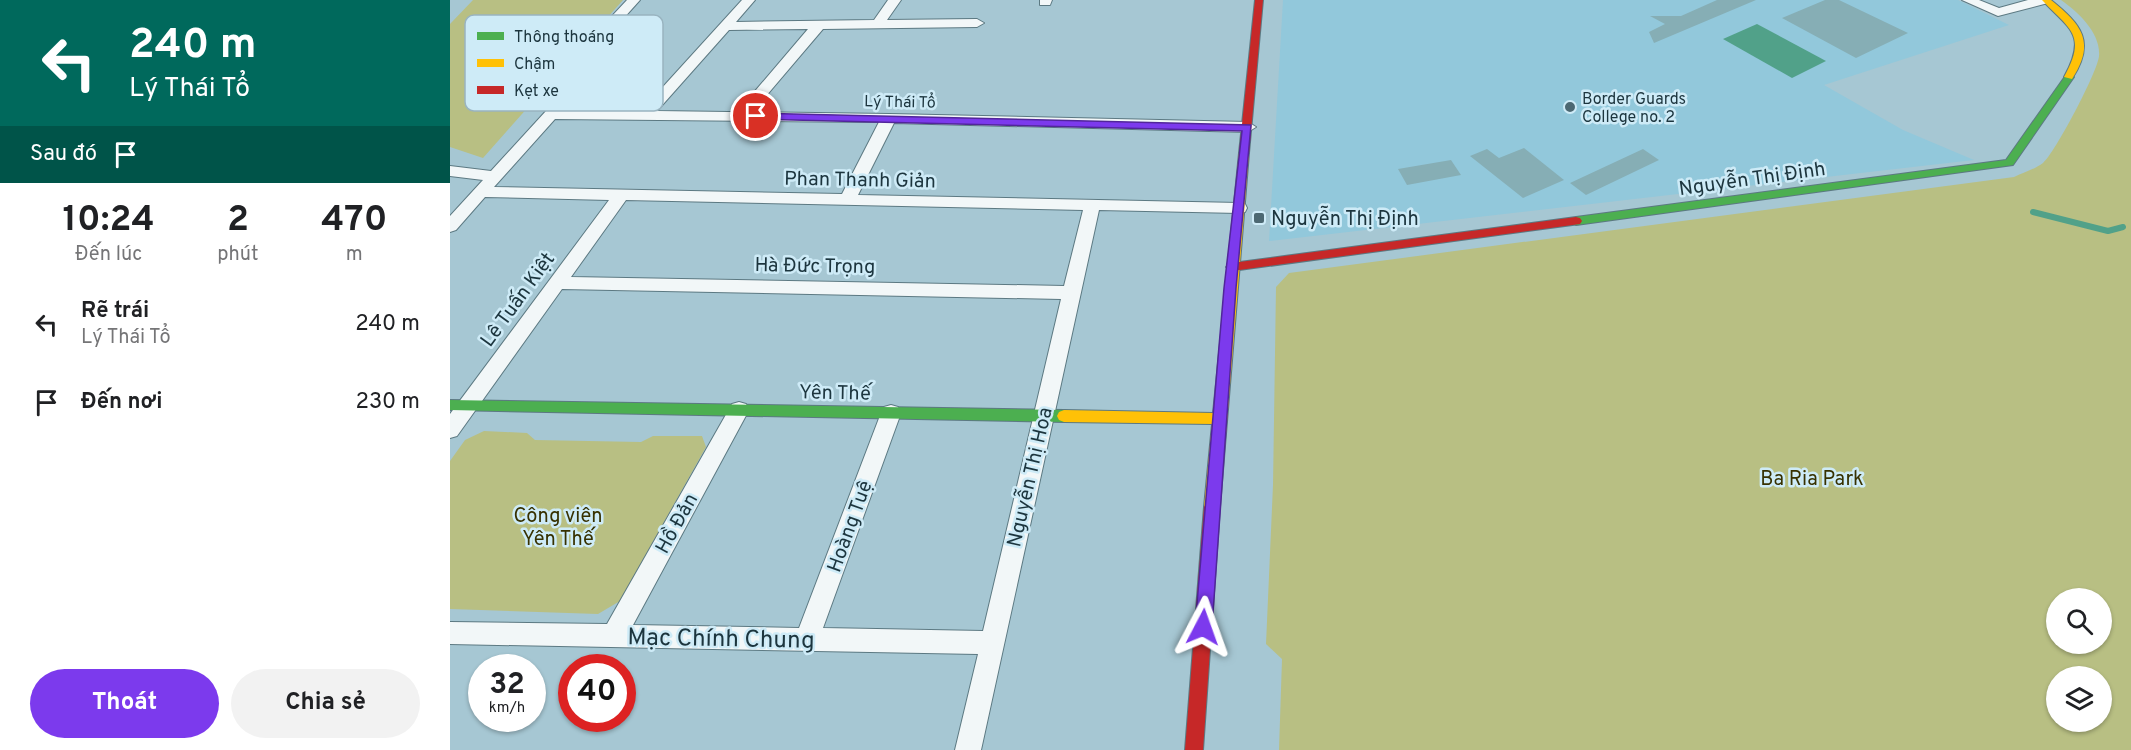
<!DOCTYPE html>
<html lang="vi">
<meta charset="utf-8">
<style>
:root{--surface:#fff;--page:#f2f2f2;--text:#202124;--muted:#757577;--accent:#7c3aed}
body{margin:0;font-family:Overpass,sans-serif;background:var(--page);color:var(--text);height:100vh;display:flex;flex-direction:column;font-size:22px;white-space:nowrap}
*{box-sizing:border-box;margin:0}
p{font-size:20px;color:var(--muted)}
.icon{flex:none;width:33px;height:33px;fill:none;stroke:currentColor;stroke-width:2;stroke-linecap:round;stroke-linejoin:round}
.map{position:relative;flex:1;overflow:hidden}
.panel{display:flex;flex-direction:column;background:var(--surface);width:450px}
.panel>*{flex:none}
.top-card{background:#00695c;color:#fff;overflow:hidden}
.tools{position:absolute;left:1596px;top:588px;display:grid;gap:12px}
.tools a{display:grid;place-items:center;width:66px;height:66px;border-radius:50%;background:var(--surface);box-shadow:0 2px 4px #0004;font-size:30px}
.speed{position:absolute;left:18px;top:654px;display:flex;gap:12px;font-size:30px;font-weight:700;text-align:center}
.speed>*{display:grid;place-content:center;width:78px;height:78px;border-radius:50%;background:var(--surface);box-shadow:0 2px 4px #0004;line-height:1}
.speed small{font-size:15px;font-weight:400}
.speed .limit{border:9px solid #d22;background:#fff;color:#111}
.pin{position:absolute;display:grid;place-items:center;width:51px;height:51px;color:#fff;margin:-26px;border:3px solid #fff;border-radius:50%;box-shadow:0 2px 6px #0007}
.me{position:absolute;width:66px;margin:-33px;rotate:4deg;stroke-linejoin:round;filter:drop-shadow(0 0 4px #0008)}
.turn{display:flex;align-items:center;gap:21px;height:126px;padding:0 30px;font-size:27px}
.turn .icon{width:78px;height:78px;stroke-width:2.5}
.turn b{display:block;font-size:42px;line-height:51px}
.then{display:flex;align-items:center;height:57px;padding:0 30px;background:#0003;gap:12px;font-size:22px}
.eta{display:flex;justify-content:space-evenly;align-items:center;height:102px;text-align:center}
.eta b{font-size:36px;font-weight:700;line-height:42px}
.primary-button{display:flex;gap:12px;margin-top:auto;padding:12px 30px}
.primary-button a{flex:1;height:69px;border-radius:36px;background:var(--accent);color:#fff;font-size:24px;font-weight:700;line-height:69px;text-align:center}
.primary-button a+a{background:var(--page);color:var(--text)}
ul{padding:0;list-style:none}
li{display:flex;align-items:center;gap:18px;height:78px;padding:0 30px}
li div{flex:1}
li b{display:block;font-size:22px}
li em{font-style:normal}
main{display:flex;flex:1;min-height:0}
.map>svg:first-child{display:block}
</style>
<main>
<section class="panel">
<div class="top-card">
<div class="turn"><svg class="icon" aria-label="left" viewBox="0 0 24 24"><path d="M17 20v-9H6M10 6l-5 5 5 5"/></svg><div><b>240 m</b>Lý Thái Tổ</div></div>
<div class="then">Sau đó<svg class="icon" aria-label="arrive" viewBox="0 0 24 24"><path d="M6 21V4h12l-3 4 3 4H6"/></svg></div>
</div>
<div class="eta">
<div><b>10:24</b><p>Đến lúc</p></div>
<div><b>2</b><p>phút</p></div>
<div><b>470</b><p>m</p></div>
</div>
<ul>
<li><svg class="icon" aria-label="left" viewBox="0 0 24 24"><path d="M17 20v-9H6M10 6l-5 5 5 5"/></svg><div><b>Rẽ trái</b><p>Lý Thái Tổ</p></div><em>240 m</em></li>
<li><svg class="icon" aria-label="arrive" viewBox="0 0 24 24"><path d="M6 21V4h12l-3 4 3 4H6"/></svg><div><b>Đến nơi</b></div><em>230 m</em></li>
</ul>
<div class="primary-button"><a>Thoát</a><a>Chia sẻ</a></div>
</section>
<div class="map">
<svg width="1681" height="750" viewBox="0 0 1681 750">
<rect width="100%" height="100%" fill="#a6c7d3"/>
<path fill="#92c8db" d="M 833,0 L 1508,0 L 1559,25 L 1374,85 L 1453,130 L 1524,160 L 819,241 Z"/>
<path fill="#b8bf83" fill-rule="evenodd" d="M 23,0 L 173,0 L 33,158 L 0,147 L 0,24 Z
M 1611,0 L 1681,0 L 1681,750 L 829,750 L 832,659 L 816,644 L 823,485 L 826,287 L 839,273 L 1564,177 C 1573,173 1585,169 1593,163 C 1605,153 1648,71 1649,56 C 1651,33 1628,12 1611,0 ZM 1652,598 L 1652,644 L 1606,644 L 1606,598 ZM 1606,676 L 1652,676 L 1652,722 L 1606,722 Z
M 34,431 L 77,433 L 85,440 L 191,442 L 203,436 L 252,436 L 256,447 L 170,601 L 148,614 L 0,609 L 0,461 L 15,440 Z"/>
<path fill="#51a189" d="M 1307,24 L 1376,61 L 1342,78 L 1273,39 Z"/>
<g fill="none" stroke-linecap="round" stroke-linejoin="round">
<path stroke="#51a189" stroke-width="6" d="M 1583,212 L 1658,231 L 1673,227"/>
</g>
<path fill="#86aeb5" d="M 1267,0 L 1306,0 L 1204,43 L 1199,32 L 1215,24 L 1200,16 L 1231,16 Z
M 1375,0 L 1389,0 L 1458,33 L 1406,58 L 1332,18 Z
M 1074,148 L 1114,180 L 1073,198 L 1020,156 L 1037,149 L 1049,158 Z
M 1193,149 L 1209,160 L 1136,195 L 1120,183 Z
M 1001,160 L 1011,175 L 957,185 L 948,169 Z"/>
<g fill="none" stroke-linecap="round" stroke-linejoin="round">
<g stroke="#5c7982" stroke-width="2">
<path id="street" d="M 177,0 L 190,0 L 128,69 L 118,69 L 116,66 L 118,63 Z
M 292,0 L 305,0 L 286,22 L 424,20 L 438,0 L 451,0 L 437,20 L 527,19 L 534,23 L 527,27 L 373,29 L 310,103 L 305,104 L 298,100 L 300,97 L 358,29 L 279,30 L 207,111 L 439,114 L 798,122 L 806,127 L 798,132 L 444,123 L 408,195 L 789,203 L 795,204 L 797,208 L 795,212 L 789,213 L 649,210 L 531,750 L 505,750 L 528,654 L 0,644 L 0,622 L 157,624 L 282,404 L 289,402 L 296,404 L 299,410 L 183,625 L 349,628 L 431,413 L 434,407 L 441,405 L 448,407 L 451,413 L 373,628 L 533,631 L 611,299 L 112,289 L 7,436 L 0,438 L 0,414 L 159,200 L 35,197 L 6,230 L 0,232 L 0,216 L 33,180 L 0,176 L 0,166 L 41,171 L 96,111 L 191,111 ZM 105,119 L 429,122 L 392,194 L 44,187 ZM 176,200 L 633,210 L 614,286 L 121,277 Z
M 590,0 L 602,0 L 600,5 L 590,5 Z
M 1512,0 L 1529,0 L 1549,8 L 1578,0 L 1599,0 L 1598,3 L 1548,16 Z"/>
</g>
<g stroke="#5c7982" stroke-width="2">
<path id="fast" d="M 1619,74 L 1624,77 L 1563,165 L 1126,225 L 1120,221 L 1126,217 L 1556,160 L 1616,75 Z
M 0,400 L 614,410 L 619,412 L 621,416 L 619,420 L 614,422 L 0,410 Z"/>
</g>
<g stroke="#5c7982" stroke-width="2">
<path id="slow" d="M 1592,0 L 1601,0 C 1632,25 1646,42 1622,79 L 1614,77 C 1638,34 1619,29 1592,0 Z
M 794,150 L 799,153 L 770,507 L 767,512 L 762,513 L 757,512 L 754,507 L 762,424 L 614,422 L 609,420 L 607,416 L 609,412 L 614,410 L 763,413 L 789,153 Z"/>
</g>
<g stroke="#5c7982" stroke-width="2">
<path id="jam" d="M 805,0 L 813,0 L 799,153 L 794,156 L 789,153 Z
M 1126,217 L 1130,218 L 1132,221 L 1130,224 L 782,271 L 776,267 L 782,263 Z
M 762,501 L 767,502 L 770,507 L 753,750 L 735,750 L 754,507 L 757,502 Z"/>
</g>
<use href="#street" fill="#f2f7f8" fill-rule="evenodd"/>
<use href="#fast" fill="#4caf50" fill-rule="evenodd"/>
<use href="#slow" fill="#ffc107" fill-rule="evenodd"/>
<use href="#jam" fill="#c62828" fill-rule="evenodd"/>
</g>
<path fill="#7c3aed" stroke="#51269a" stroke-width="1.5" d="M 306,113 L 801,125 L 786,288 L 762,627 L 759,633 L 753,635 L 747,633 L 745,627 L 774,288 L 792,131 L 303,119 L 301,116 Z"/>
<g fill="#4c6872" stroke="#ceebf7" stroke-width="2">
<circle cx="1120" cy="107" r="6"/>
<rect x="803" y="212" width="12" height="12" rx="3"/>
</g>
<g text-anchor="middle" stroke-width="5" stroke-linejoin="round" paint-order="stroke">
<g font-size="16" fill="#1c353e" stroke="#ceebf7" text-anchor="start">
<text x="1132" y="104">Border Guards<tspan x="1132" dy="18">College no. 2</tspan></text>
</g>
<g font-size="16" fill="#1c353e" stroke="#ceebf7">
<text transform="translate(450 101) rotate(1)" y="6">Lý Thái Tổ</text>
</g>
<g font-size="20" fill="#1c353e" stroke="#ceebf7">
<text transform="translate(1302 178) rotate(-8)" y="7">Nguyễn Thị Định</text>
<text transform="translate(410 179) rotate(1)" y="7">Phan Thanh Giản</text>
<text transform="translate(365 265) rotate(1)" y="7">Hà Đức Trọng</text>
<text transform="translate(67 299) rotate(-54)" y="7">Lê Tuấn Kiệt</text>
<text transform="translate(385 392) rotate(1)" y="7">Yên Thế</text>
<text transform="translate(579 477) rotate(-77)" y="7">Nguyễn Thị Hoa</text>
<text transform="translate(226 523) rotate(-61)" y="7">Hồ Đản</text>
<text transform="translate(399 526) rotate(-70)" y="7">Hoàng Tuệ</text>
</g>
<g font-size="20" fill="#1c353e" stroke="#ceebf7" text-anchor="start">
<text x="821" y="225">Nguyễn Thị Định</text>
</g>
<g font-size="20" fill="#373100" stroke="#ceebf7">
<text x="1362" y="485">Ba Ria Park</text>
<text x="108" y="522">Công viên<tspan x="108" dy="23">Yên Thế</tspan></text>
</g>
<g font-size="24" fill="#1c353e" stroke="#ceebf7">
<text transform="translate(271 638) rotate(1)" y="8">Mạc Chính Chung</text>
</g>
</g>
<rect x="15" y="15" width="198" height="96" rx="9" fill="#ceebf7" stroke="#99b4c0" stroke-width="1.5"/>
<rect x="27" y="32" width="27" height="8" fill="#4caf50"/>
<rect x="27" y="59" width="27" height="8" fill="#ffc107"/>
<rect x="27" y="86" width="27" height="8" fill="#c62828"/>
<g font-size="16" fill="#1c353e">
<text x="64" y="42">Thông thoáng</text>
<text x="64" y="69">Chậm</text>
<text x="64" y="96">Kẹt xe</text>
</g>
</svg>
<div class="tools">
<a><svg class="icon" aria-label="search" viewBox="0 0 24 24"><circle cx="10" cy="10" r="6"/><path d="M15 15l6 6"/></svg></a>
<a><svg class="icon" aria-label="layers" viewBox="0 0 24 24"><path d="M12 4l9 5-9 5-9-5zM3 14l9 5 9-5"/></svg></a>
</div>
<div class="speed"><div>32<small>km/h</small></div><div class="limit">40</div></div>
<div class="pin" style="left:306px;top:116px;background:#d93025"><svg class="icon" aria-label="arrive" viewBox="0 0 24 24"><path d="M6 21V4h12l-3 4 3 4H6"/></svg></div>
<svg class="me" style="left:753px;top:627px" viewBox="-20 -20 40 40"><path d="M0-17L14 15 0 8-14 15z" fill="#7c3aed" stroke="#fff" stroke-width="4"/></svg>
</div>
</main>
